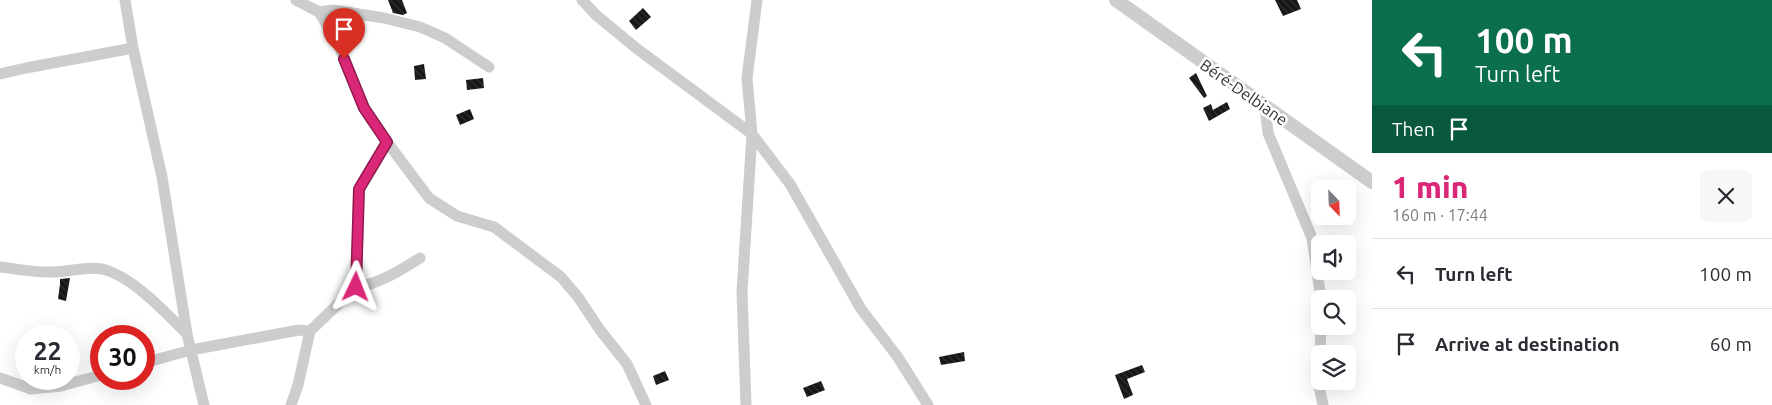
<!DOCTYPE html>
<meta charset="utf-8">
<style>
:root{--surface:#fff;--page:#f7f7f7;--text:#2b2b33;--muted:#7c7c81;--line:#e1e1e2;--accent:#db2777}
body{margin:0;font-family:Ubuntu,sans-serif;background:var(--page);color:var(--text);height:100vh;display:flex;flex-direction:column;font-size:19px;white-space:nowrap}
*{box-sizing:border-box;margin:0}
p{font-size:16px;color:var(--muted)}
.icon{flex:none;width:28px;height:28px;fill:none;stroke:currentColor;stroke-width:2;stroke-linecap:round;stroke-linejoin:round}
.map{position:relative;flex:1;overflow:hidden}
.panel{display:flex;flex-direction:column;background:var(--surface);width:400px}
.panel>*{flex:none}
.top-card{background:#0b6e4f;color:#fff;overflow:hidden}
.needle{width:32px;rotate:157deg}
.fabs{position:absolute;left:1311px;top:180px;display:grid;gap:10px}
.fabs a{display:grid;place-items:center;width:45px;height:45px;border-radius:8px;background:var(--surface);box-shadow:0 5px 20px #0002;font-size:25px}
.speed{position:absolute;left:15px;top:325px;display:flex;gap:10px;font-size:25px;font-weight:700;text-align:center}
.speed>*{display:grid;place-content:center;width:65px;height:65px;border-radius:50%;background:var(--surface);box-shadow:0 5px 20px #0002;line-height:1}
.speed small{font-size:12px;font-weight:400}
.speed .limit{border:8px solid #d22;background:#fff;color:#111}
.pin{position:absolute;display:grid;place-items:center;width:42px;height:42px;color:#fff;margin:-51px -21px;border-radius:50% 50% 50% 0;rotate:-45deg;box-shadow:0 0 5px #0007}
.pin .icon{rotate:45deg}
.me{position:absolute;width:55px;margin:-28px;rotate:2deg;stroke-linejoin:round;filter:drop-shadow(0 0 4px #0008)}
.turn{display:flex;align-items:center;gap:18px;height:105px;padding:0 20px;font-size:22px}
.turn .icon{width:65px;height:65px;stroke-width:2.5}
.turn b{display:block;font-size:35px;line-height:42px}
.then{display:flex;align-items:center;height:48px;padding:0 20px;background:#0003;gap:10px;font-size:19px}
.round{display:grid;place-items:center;flex:none;width:52px;height:52px;border-radius:8px;background:var(--page)}
.summary{display:flex;align-items:center;justify-content:space-between;height:85px;padding:0 20px}
h1{font-size:30px;font-weight:800;line-height:38px;color:var(--accent)}
ul{padding:0;list-style:none}
li{display:flex;align-items:center;gap:15px;height:70px;padding:0 20px;border-top:1px solid var(--line)}
li div{flex:1}
li b{display:block;font-size:19px}
li em{font-style:normal}
main{display:flex;flex:1;min-height:0}
.map>svg:first-child{display:block}
</style>
<main>
<div class="map">
<svg width="1372" height="405" viewBox="0 0 1372 405">
<defs>
<pattern id="building-back-hatch" width="6" height="6" patternUnits="userSpaceOnUse" patternTransform="scale(1.25)"><rect width="6" height="6" fill="#171717"/><path d="M-1 5l2 2M0 0l6 6M5-1l2 2" fill="none" stroke="#303030"/></pattern>
</defs>
<rect width="100%" height="100%" fill="#fff"/>
<path fill="url(#building-back-hatch)" d="M 388,0 L 402,0 L 407,13 L 403,15 L 393,13 Z
M 1275,0 L 1297,0 L 1301,9 L 1283,16 Z
M 643,8 L 651,17 L 636,30 L 629,21 Z
M 424,64 L 426,79 L 415,80 L 414,66 Z
M 1196,73 L 1207,96 L 1204,98 L 1189,78 Z
M 483,78 L 484,88 L 467,90 L 466,80 Z
M 1227,102 L 1230,109 L 1209,121 L 1203,108 L 1211,104 L 1213,110 Z
M 470,109 L 474,119 L 460,125 L 456,115 Z
M 70,278 L 66,301 L 58,299 L 60,284 L 60,279 Z
M 964,352 L 965,361 L 941,365 L 939,357 Z
M 1142,365 L 1145,372 L 1127,379 L 1133,395 L 1124,399 L 1115,375 Z
M 665,371 L 669,380 L 656,385 L 653,376 Z
M 821,381 L 825,390 L 807,397 L 803,388 Z"/>
<g fill="none" stroke-linecap="round" stroke-linejoin="round">
<path stroke="#cdcdcd" stroke-width="11" d="M 125,0 L 133,48 L 162,177 L 187,334 L 204,405
M 296,0 L 319,12 L 338,43 L 364,108 L 387,142 L 429,198 L 457,216 L 494,227 L 561,277 L 578,297 L 600,330 L 627,364 L 646,405
M 582,0 L 596,15 L 636,48 L 752,134 L 790,184 L 861,309 L 897,356 L 928,405
M 319,12 L 333,10 L 384,18 L 420,27 L 445,38 L 489,67
M 0,74 L 26,68 L 133,48
M 1265,107 L 1268,133 L 1312,238 L 1321,299
M 0,267 C 18,269 35,273 53,272 C 70,272 86,266 102,269 C 132,276 165,312 187,334
M 356,287 L 359,189 L 387,142
M 1321,326 L 1319,386 L 1323,405
M 144,363 L 191,350 L 299,330 L 310,331
M 0,378 L 31,389 L 61,386 L 101,375
M 291,405 L 298,385 L 310,331 L 356,287 C 379,284 401,270 420,258
M 746,405 L 742,292 L 752,134 L 747,78 L 757,0"/>
<path stroke="#cdcdcd" stroke-width="14" d="M 1116,0 L 1372,182"/>
</g>
<g fill="none" stroke-linecap="round" stroke-linejoin="round">
<g stroke="#8e194d" stroke-width="12">
<path id="route" d="M 344,59 L 364,108 L 387,142 L 359,189 L 356,287"/>
</g>
<use href="#route" stroke="#db2777" stroke-width="9"/>
</g>
<g text-anchor="middle" stroke-width="5" stroke-linejoin="round" paint-order="stroke">
<g font-size="16" fill="#303030" stroke="#fff">
<text transform="translate(1244 92) rotate(35)" y="6">Béré-Delbiane</text>
</g>
</g>
</svg>
<div class="fabs">
<a><svg class="needle" viewBox="-14 -14 28 28"><path d="M0-13l5 13h-10z" fill="#e53935"/><path d="M0 13l5-13h-10z" fill="#7c7c81"/></svg></a>
<a><svg class="icon" aria-label="sound" viewBox="0 0 24 24"><path d="M4 9h4l5-4v14l-5-4H4zM17 9q2 3 0 6"/></svg></a>
<a><svg class="icon" aria-label="search" viewBox="0 0 24 24"><circle cx="10" cy="10" r="6"/><path d="M15 15l6 6"/></svg></a>
<a><svg class="icon" aria-label="layers" viewBox="0 0 24 24"><path d="M12 4l9 5-9 5-9-5zM3 14l9 5 9-5"/></svg></a>
</div>
<div class="speed"><div>22<small>km/h</small></div><div class="limit">30</div></div>
<div class="pin" style="left:344px;top:59px;background:#d93025"><svg class="icon" aria-label="arrive" viewBox="0 0 24 24"><path d="M6 21V4h12l-3 4 3 4H6"/></svg></div>
<svg class="me" style="left:356px;top:287px" viewBox="-20 -20 40 40"><path d="M0-17L14 15 0 8-14 15z" fill="#db2777" stroke="#fff" stroke-width="4"/></svg>
</div>
<section class="panel">
<div class="top-card">
<div class="turn"><svg class="icon" aria-label="left" viewBox="0 0 24 24"><path d="M17 20v-9H6M10 6l-5 5 5 5"/></svg><div><b>100 m</b>Turn left</div></div>
<div class="then">Then<svg class="icon" aria-label="arrive" viewBox="0 0 24 24"><path d="M6 21V4h12l-3 4 3 4H6"/></svg></div>
</div>
<div class="summary"><div><h1>1 min</h1><p>160 m · 17:44</p></div><a class="round"><svg class="icon" aria-label="close" viewBox="0 0 24 24"><path d="M6 6l12 12M18 6L6 18"/></svg></a></div>
<ul>
<li><svg class="icon" aria-label="left" viewBox="0 0 24 24"><path d="M17 20v-9H6M10 6l-5 5 5 5"/></svg><div><b>Turn left</b></div><em>100 m</em></li>
<li><svg class="icon" aria-label="arrive" viewBox="0 0 24 24"><path d="M6 21V4h12l-3 4 3 4H6"/></svg><div><b>Arrive at destination</b></div><em>60 m</em></li>
</ul>
</section>
</main>
